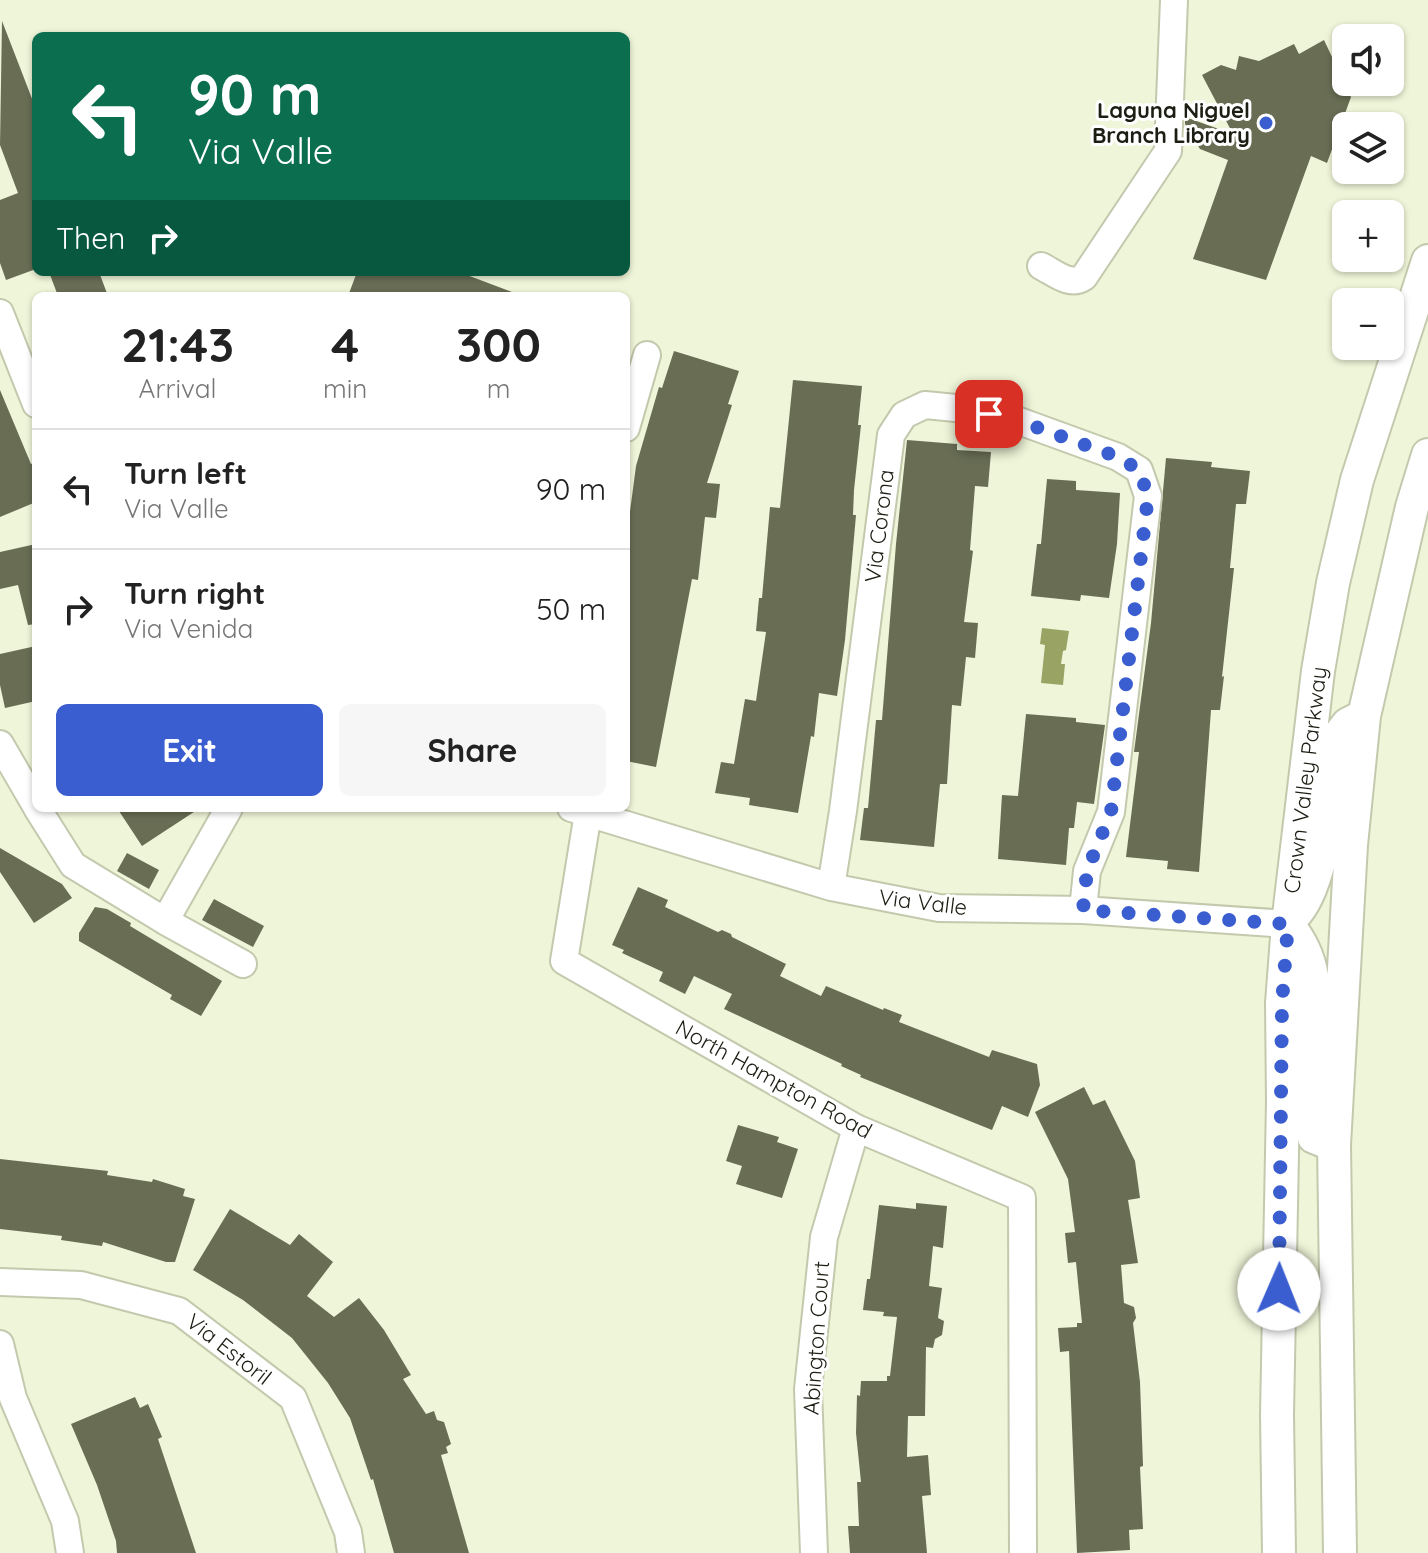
<!DOCTYPE html>
<meta charset="utf-8">
<style>
:root{--surface:#fff;--page:#f6f6f6;--text:#222;--muted:#767676;--line:#e0e0e0;--accent:#3a5ecf}
body{margin:0;font-family:Quicksand,sans-serif;background:var(--page);color:var(--text);height:100vh;display:flex;flex-direction:column;font-size:30px;white-space:nowrap}
*{box-sizing:border-box;margin:0}
p{font-size:26px;color:var(--muted)}
.icon{flex:none;width:44px;height:44px;fill:none;stroke:currentColor;stroke-width:2;stroke-linecap:round;stroke-linejoin:round}
.map{position:relative;flex:1;overflow:hidden}
.side{position:absolute;left:32px;top:292px;width:598px;height:520px;display:flex;flex-direction:column;background:var(--surface);border-radius:12px;box-shadow:0 2px 6px #0004}
.side>*{flex:none}
.banner{position:absolute;left:32px;top:32px;width:598px;height:244px;border-radius:12px;box-shadow:0 2px 6px #0004;background:#0b6e4f;color:#fff;overflow:hidden}
.fabs{position:absolute;left:1332px;top:24px;display:grid;gap:16px}
.fabs a{display:grid;place-items:center;width:72px;height:72px;border-radius:12px;background:var(--surface);box-shadow:0 2px 6px #0004;font-size:40px}
.pin{position:absolute;display:grid;place-items:center;width:68px;height:68px;color:#fff;margin:-34px;border-radius:16px;box-shadow:0 4px 12px #0006}
.me{position:absolute;width:88px;margin:-44px;rotate:1deg;stroke-linejoin:round;filter:drop-shadow(0 0 6px #0008)}
.turn{display:flex;align-items:center;gap:28px;height:168px;padding:0 24px;font-size:36px}
.turn .icon{width:104px;height:104px;stroke-width:2.5}
.turn b{display:block;font-size:56px;line-height:68px}
.then{display:flex;align-items:center;height:76px;padding:0 24px;background:#0003;gap:16px;font-size:30px}
.eta{display:flex;justify-content:space-evenly;align-items:center;height:136px;text-align:center}
.eta b{font-size:48px;font-weight:800;line-height:56px}
.cta{display:flex;gap:16px;margin-top:auto;padding:16px 24px}
.cta a{flex:1;height:92px;border-radius:12px;background:var(--accent);color:#fff;font-size:32px;font-weight:800;line-height:92px;text-align:center}
.cta a+a{background:var(--page);color:var(--text)}
ul{padding:0;list-style:none}
li{display:flex;align-items:center;gap:24px;height:120px;padding:0 24px;border-top:2px solid var(--line)}
li div{flex:1}
li b{display:block;font-size:30px}
li em{font-style:normal}
.map>svg:first-child{display:block}
</style>
<div class="map">
<svg width="1428" height="1553" viewBox="0 0 1428 1553">
<rect width="100%" height="100%" fill="#eff5d8"/>
<path fill="#98a364" d="M 1042,628 L 1069,631 L 1066,650 L 1063,651 L 1061,664 L 1065,664 L 1063,685 L 1041,683 L 1045,645 L 1040,644 Z"/>
<path fill="#686d54" d="M 2,21 L 36,109 L 36,269 L 6,280 L 0,263 L 0,200 L 18,193 L 0,145 Z
M 1324,40 L 1351,97 L 1327,163 L 1311,156 L 1266,280 L 1193,259 L 1228,160 L 1200,149 L 1185,124 L 1185,117 L 1233,134 L 1202,75 L 1221,65 L 1236,70 L 1239,56 L 1259,61 L 1294,44 L 1299,54 Z
M 49,272 L 99,272 L 108,296 L 58,296 Z
M 357,272 L 459,272 L 517,294 L 348,296 Z
M 674,351 L 739,371 L 728,404 L 732,405 L 707,483 L 720,484 L 716,518 L 705,517 L 698,580 L 692,579 L 656,767 L 626,761 L 626,542 L 636,466 L 659,387 L 662,388 Z
M 793,380 L 862,386 L 858,425 L 861,425 L 854,490 L 853,515 L 856,515 L 845,640 L 837,696 L 819,693 L 814,737 L 811,736 L 798,813 L 749,805 L 750,798 L 715,793 L 721,762 L 734,764 L 745,699 L 756,701 L 766,632 L 756,631 L 759,598 L 762,598 L 770,507 L 780,508 Z
M 0,390 L 31,464 L 36,462 L 36,502 L 0,517 Z
M 907,440 L 957,444 L 957,450 L 991,452 L 988,487 L 975,486 L 970,550 L 973,551 L 964,622 L 978,623 L 975,658 L 966,657 L 961,706 L 952,705 L 947,784 L 940,784 L 934,847 L 860,840 L 864,808 L 868,808 L 876,720 L 882,720 L 896,544 Z
M 1166,458 L 1212,462 L 1211,467 L 1250,471 L 1246,504 L 1236,504 L 1230,568 L 1234,568 L 1222,677 L 1224,676 L 1220,710 L 1211,710 L 1199,872 L 1167,869 L 1168,861 L 1126,857 L 1139,752 L 1134,752 L 1151,623 Z
M 1047,479 L 1076,481 L 1076,490 L 1120,493 L 1117,544 L 1109,598 L 1081,595 L 1080,601 L 1031,596 L 1037,544 L 1041,544 Z
M 36,544 L 36,624 L 28,625 L 18,585 L 0,589 L 0,552 Z
M 36,646 L 36,701 L 5,708 L 0,685 L 0,654 Z
M 1026,714 L 1076,718 L 1076,722 L 1105,725 L 1094,804 L 1077,802 L 1074,828 L 1069,828 L 1066,865 L 998,859 L 1002,795 L 1018,796 Z
M 117,808 L 200,808 L 142,846 Z
M 0,848 L 62,884 L 72,898 L 34,923 L 0,872 Z
M 127,853 L 159,870 L 149,889 L 117,871 Z
M 638,887 L 668,900 L 665,907 L 718,932 L 722,930 L 731,934 L 732,937 L 786,964 L 780,976 L 821,996 L 826,986 L 883,1010 L 884,1008 L 902,1015 L 899,1022 L 989,1057 L 992,1050 L 1037,1064 L 1040,1085 L 1028,1117 L 1002,1106 L 992,1130 L 860,1077 L 861,1075 L 841,1066 L 842,1064 L 724,1009 L 732,994 L 694,976 L 685,994 L 659,981 L 663,972 L 622,953 L 624,950 L 612,945 Z
M 214,899 L 264,926 L 253,947 L 202,920 Z
M 95,907 L 107,909 L 131,923 L 130,926 L 222,981 L 201,1016 L 170,999 L 172,995 L 79,941 L 79,933 Z
M 1084,1087 L 1093,1105 L 1105,1100 L 1135,1161 L 1140,1198 L 1128,1200 L 1138,1263 L 1121,1265 L 1124,1303 L 1134,1307 L 1136,1318 L 1133,1323 L 1140,1382 L 1143,1466 L 1140,1467 L 1143,1529 L 1129,1530 L 1130,1550 L 1077,1553 L 1069,1351 L 1060,1352 L 1058,1328 L 1077,1327 L 1077,1323 L 1082,1323 L 1076,1262 L 1068,1263 L 1065,1233 L 1075,1232 L 1068,1179 L 1035,1112 Z
M 738,1125 L 779,1137 L 777,1142 L 798,1149 L 782,1198 L 736,1184 L 742,1166 L 726,1161 Z
M 0,1159 L 108,1171 L 107,1175 L 152,1182 L 153,1179 L 185,1189 L 183,1196 L 195,1199 L 175,1262 L 166,1262 L 103,1242 L 102,1246 L 61,1240 L 62,1236 L 0,1229 Z
M 916,1203 L 947,1206 L 943,1248 L 933,1246 L 929,1286 L 942,1288 L 938,1318 L 944,1321 L 942,1335 L 935,1339 L 933,1348 L 926,1347 L 925,1416 L 908,1416 L 907,1457 L 928,1455 L 931,1495 L 922,1496 L 927,1553 L 850,1553 L 848,1526 L 859,1526 L 857,1482 L 861,1482 L 856,1433 L 857,1395 L 860,1396 L 861,1381 L 887,1381 L 887,1376 L 890,1376 L 897,1317 L 883,1316 L 884,1312 L 863,1310 L 867,1279 L 870,1279 L 879,1205 L 916,1209 Z
M 230,1209 L 290,1245 L 299,1234 L 333,1262 L 307,1296 L 334,1317 L 359,1298 L 384,1330 L 411,1375 L 403,1379 L 426,1414 L 434,1411 L 437,1420 L 444,1422 L 451,1444 L 446,1447 L 448,1453 L 441,1455 L 469,1553 L 394,1553 L 373,1479 L 371,1480 L 350,1418 L 328,1383 L 292,1338 L 243,1300 L 193,1270 Z
M 135,1397 L 140,1408 L 148,1404 L 162,1437 L 158,1439 L 196,1553 L 117,1553 L 116,1541 L 97,1485 L 71,1424 Z"/>
<g fill="none" stroke-linecap="round" stroke-linejoin="round">
<g stroke="#c3c9ad" stroke-width="30">
<path id="minor" d="M 1041,266 C 1055,273 1070,287 1084,277 L 1168,151 L 1174,0
M 0,313 L 36,404
M 626,428 L 647,355
M 0,744 L 36,806
M 37,808 L 73,865 L 165,921 L 229,808
M 571,808 L 831,887 L 939,908 L 1083,910 L 1288,924
M 588,813 L 564,961 L 856,1128 L 1022,1198 L 1023,1553
M 831,887 L 843,811 L 891,435 L 904,415 L 925,405 L 966,409 L 1011,418 L 1118,457 L 1139,470 L 1148,496 L 1111,812 L 1087,871 L 1083,910
M 165,921 L 243,964
M 0,1282 L 81,1285 L 179,1311 L 293,1398 L 348,1532 L 351,1553
M 0,1344 L 13,1398 L 65,1521 L 70,1553
M 814,1553 L 808,1389 L 824,1237 L 856,1128"/>
</g>
<g stroke="#c3c9ad" stroke-width="36">
<path id="major" d="M 1297,912 C 1326,877 1331,784 1338,737 L 1348,724 L 1364,716
M 1288,924 C 1300,941 1309,956 1312,977 L 1311,1122 L 1314,1137 L 1334,1145
M 1279,1553 L 1277,1415 L 1283,1101 L 1282,1003 L 1288,924 L 1318,671 L 1333,583 L 1357,480 L 1428,261
M 1340,1553 L 1334,1145 L 1351,845 L 1364,716 L 1412,507 L 1428,455"/>
</g>
<use href="#minor" stroke="#fff" stroke-width="26"/>
<use href="#major" stroke="#fff" stroke-width="32"/>
</g>
<g fill="none" stroke-linecap="round" stroke-linejoin="round">
<path stroke="#3a5ecf" stroke-width="14" stroke-dasharray="0 25.2" d="M 989,414 L 1011,418 L 1118,457 L 1139,470 L 1148,496 L 1111,812 L 1087,871 L 1083,910 L 1288,924 L 1282,1003 L 1279,1289"/>
</g>
<circle fill="#3a5ecf" stroke="#fff" stroke-width="3" cx="1266" cy="123" r="8"/>
<g text-anchor="middle" stroke-width="6" stroke-linejoin="round" paint-order="stroke">
<g font-size="22" font-weight="bold" fill="#1c1e13" stroke="#fff" text-anchor="end">
<text x="1250" y="118">Laguna Niguel<tspan x="1250" dy="25">Branch Library</tspan></text>
</g>
<g font-size="22" fill="#1c1e13" stroke="#fff">
<text transform="translate(879 526) rotate(-83)" y="8">Via Corona</text>
<text transform="translate(1305 780) rotate(-83)" y="8">Crown Valley Parkway</text>
<text transform="translate(923 902) rotate(7)" y="8">Via Valle</text>
<text transform="translate(774 1079) rotate(29)" y="8">North Hampton Road</text>
<text transform="translate(816 1338) rotate(-86)" y="8">Abington Court</text>
<text transform="translate(229 1349) rotate(38)" y="8">Via Estoril</text>
</g>
</g>
</svg>
<div class="fabs">
<a><svg class="icon" aria-label="sound" viewBox="0 0 24 24"><path d="M4 9h4l5-4v14l-5-4H4zM17 9q2 3 0 6"/></svg></a>
<a><svg class="icon" aria-label="layers" viewBox="0 0 24 24"><path d="M12 4l9 5-9 5-9-5zM3 14l9 5 9-5"/></svg></a>
<a>+</a>
<a>−</a>
</div>
<div class="pin" style="left:989px;top:414px;background:#d93025"><svg class="icon" aria-label="arrive" viewBox="0 0 24 24"><path d="M6 21V4h12l-3 4 3 4H6"/></svg></div>
<svg class="me" style="left:1279px;top:1289px" viewBox="-20 -20 40 40"><circle r="19" fill="#fff"/><path d="M0-13L10 11 0 6-10 11z" fill="#3a5ecf"/></svg>
<div class="banner">
<div class="turn"><svg class="icon" aria-label="left" viewBox="0 0 24 24"><path d="M17 20v-9H6M10 6l-5 5 5 5"/></svg><div><b>90 m</b>Via Valle</div></div>
<div class="then">Then<svg class="icon" aria-label="right" viewBox="0 0 24 24"><path d="M7 20v-9h11M14 6l5 5-5 5"/></svg></div>
</div>
<section class="side">
<div class="eta">
<div><b>21:43</b><p>Arrival</p></div>
<div><b>4</b><p>min</p></div>
<div><b>300</b><p>m</p></div>
</div>
<ul>
<li><svg class="icon" aria-label="left" viewBox="0 0 24 24"><path d="M17 20v-9H6M10 6l-5 5 5 5"/></svg><div><b>Turn left</b><p>Via Valle</p></div><em>90 m</em></li>
<li><svg class="icon" aria-label="right" viewBox="0 0 24 24"><path d="M7 20v-9h11M14 6l5 5-5 5"/></svg><div><b>Turn right</b><p>Via Venida</p></div><em>50 m</em></li>
</ul>
<div class="cta"><a>Exit</a><a>Share</a></div>
</section>
</div>
